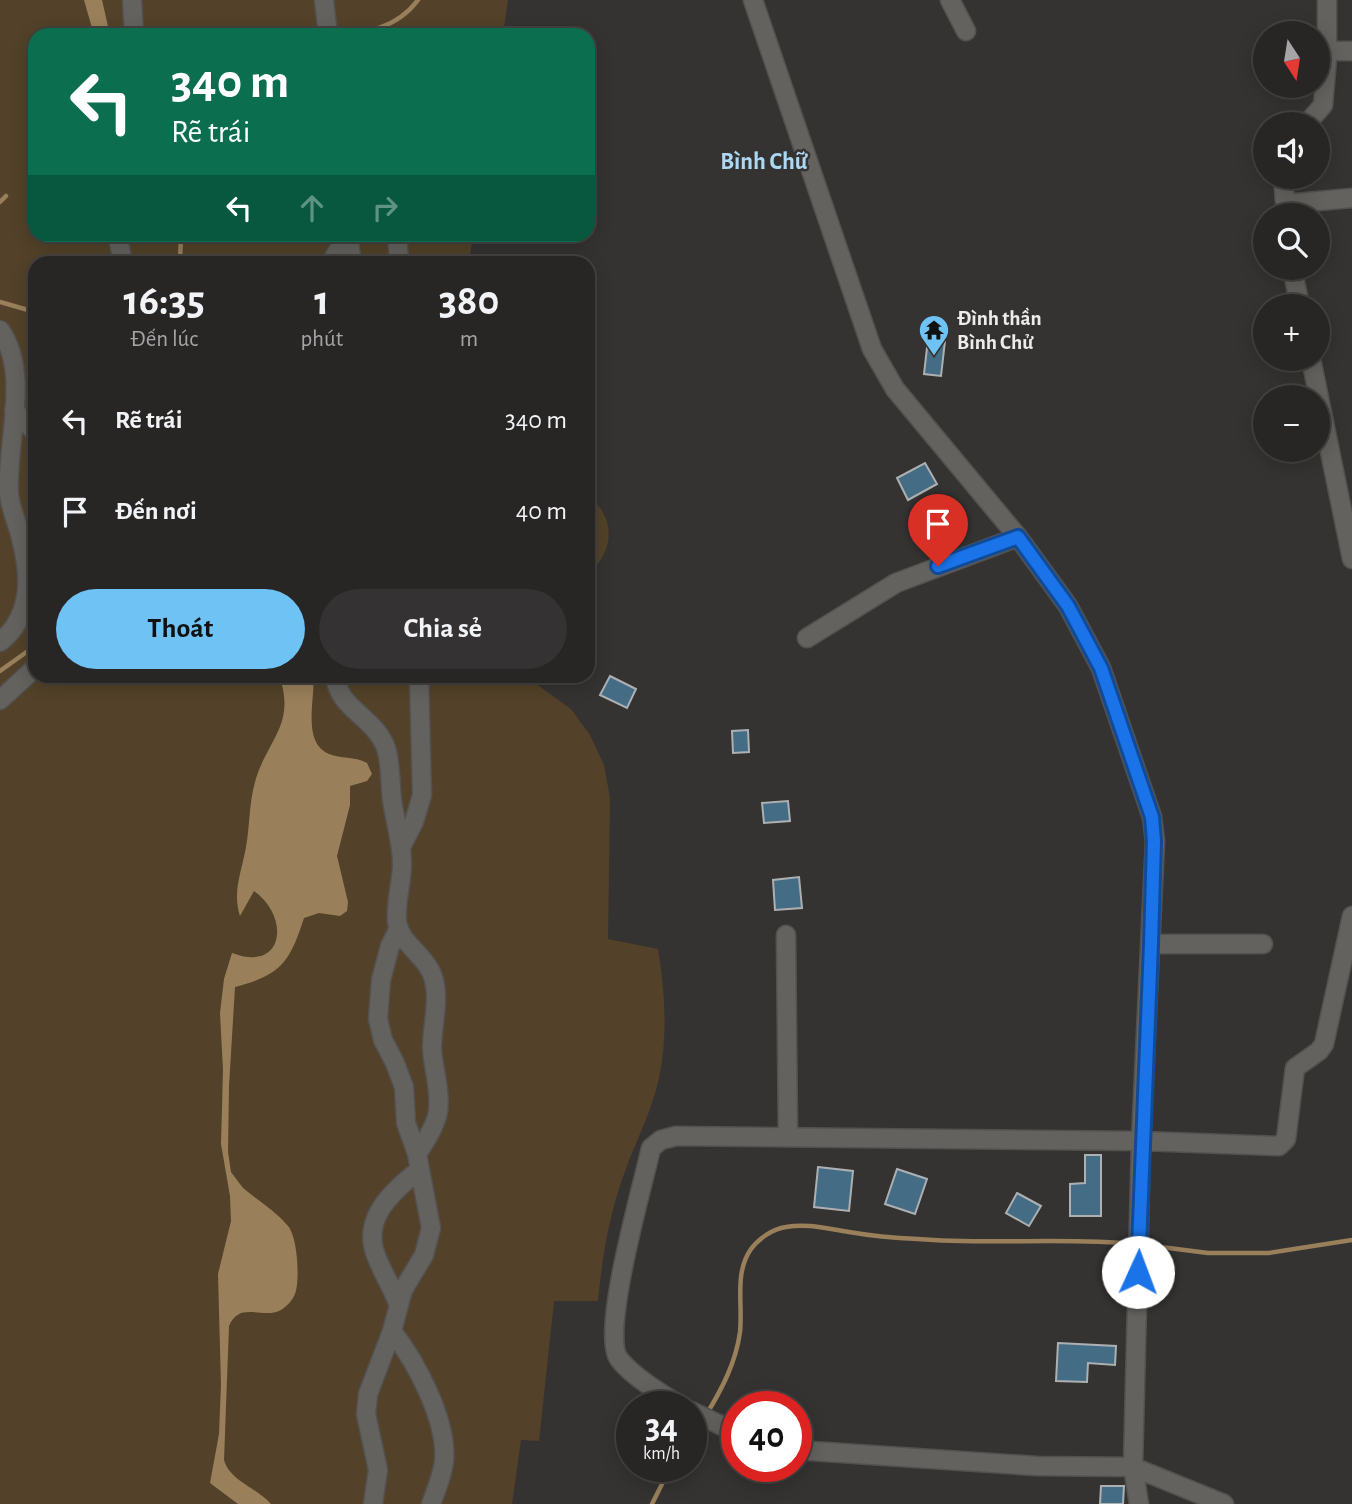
<!DOCTYPE html>
<html lang="vi">
<meta charset="utf-8">
<style>
:root{--surface:#282625;--page:#343232;--text:#f1f3f6;--muted:#a5a5a7;--line:#444342;--accent:#6fc2f4}
body{margin:0;font-family:"Alegreya Sans",sans-serif;background:var(--page);color:var(--text);height:100vh;display:flex;flex-direction:column;font-size:26px;white-space:nowrap}
*{box-sizing:border-box;margin:0}
p{font-size:23px;color:var(--muted)}
.icon{flex:none;width:38px;height:38px;fill:none;stroke:currentColor;stroke-width:2;stroke-linecap:round;stroke-linejoin:round}
.map{position:relative;flex:1;overflow:hidden}
.drawer{position:absolute;left:28px;top:256px;width:567px;height:427px;display:flex;flex-direction:column;background:var(--surface);border-radius:21px;box-shadow:0 4px 18px #0003,0 0 0 2px var(--line)}
.drawer>*{flex:none}
.banner{position:absolute;left:28px;top:28px;width:567px;height:214px;border-radius:21px;box-shadow:0 4px 18px #0003,0 0 0 2px var(--line);background:#0b6e4f;color:#fff;overflow:hidden}
.needle{width:46px;rotate:168deg}
.tools{position:absolute;left:1253px;top:21px;display:grid;gap:14px}
.tools a{display:grid;place-items:center;width:77px;height:77px;border-radius:50%;background:var(--surface);box-shadow:0 4px 18px #0003,0 0 0 2px var(--line);font-size:35px}
.speed{position:absolute;left:616px;top:1391px;display:flex;gap:14px;font-size:35px;font-weight:700;text-align:center}
.speed>*{display:grid;place-content:center;width:91px;height:91px;border-radius:50%;background:var(--surface);box-shadow:0 4px 18px #0003,0 0 0 2px var(--line);line-height:1}
.speed small{font-size:18px;font-weight:400}
.speed .limit{border:10px solid #d22;background:#fff;color:#111}
.pin{position:absolute;display:grid;place-items:center;width:60px;height:60px;color:#fff;margin:-72px -30px;border-radius:50% 50% 50% 0;rotate:-45deg;box-shadow:0 0 7px #0007}
.pin .icon{rotate:45deg}
.me{position:absolute;width:77px;margin:-38px;rotate:2deg;stroke-linejoin:round;filter:drop-shadow(0 0 5px #0008)}
.turn{display:flex;align-items:center;gap:24px;height:147px;padding:0 28px;font-size:32px}
.turn .icon{width:91px;height:91px;stroke-width:2.5}
.turn b{display:block;font-size:49px;line-height:60px}
.lanes{display:flex;align-items:center;height:66px;padding:0 28px;background:#0003;justify-content:center;gap:35px;direction:ltr}
.lanes .off{opacity:.35}
.eta{display:flex;justify-content:space-evenly;align-items:center;height:119px;text-align:center}
.eta b{font-size:42px;font-weight:700;line-height:49px}
.cta{display:flex;gap:14px;margin-top:auto;padding:14px 28px}
.cta a{flex:1;height:80px;border-radius:42px;background:var(--accent);color:#111;font-size:28px;font-weight:700;line-height:80px;text-align:center}
.cta a+a{background:var(--page);color:var(--text)}
ul{padding:0;list-style:none}
li{display:flex;align-items:center;gap:21px;height:91px;padding:0 28px}
li div{flex:1}
li b{display:block;font-size:26px}
li em{font-style:normal}
.map>svg:first-child{display:block}
</style>
<div class="map">
<svg width="1352" height="1504" viewBox="0 0 1352 1504">
<rect width="100%" height="100%" fill="#353331"/>
<path fill="#534229" d="M 0,0 L 508,0 L 503,35 L 35,35 L 35,234 L 473,235 L 469,262 L 35,262 L 35,676 L 525,676 L 571,709 L 590,735 L 604,765 L 610,798 L 608,939 L 658,949 C 665,993 668,1035 659,1078 C 652,1112 635,1142 624,1174 C 609,1215 602,1258 598,1301 L 554,1301 L 539,1441 L 521,1440 L 512,1504 L 0,1504 Z
M 588,496 C 616,516 615,553 588,573 Z"/>
<path fill="#99805b" d="M 84,0 L 102,0 L 110,35 L 94,35 Z
M 279,676 L 313,676 C 316,698 301,742 329,754 C 341,759 354,756 367,763 L 372,774 L 367,781 L 350,786 L 350,805 L 337,856 L 348,902 L 347,911 L 340,916 L 319,913 L 304,918 C 290,961 282,975 235,987 L 229,1086 L 228,1152 L 231,1172 L 243,1188 C 257,1200 276,1211 288,1226 C 298,1238 300,1281 295,1294 C 292,1301 287,1306 281,1310 C 262,1320 240,1300 229,1326 L 224,1460 C 230,1481 256,1487 271,1504 L 238,1504 L 210,1483 L 219,1434 L 221,1385 L 218,1274 L 231,1221 L 230,1196 L 221,1144 L 223,1070 L 220,1013 L 224,979 L 232,953 C 285,973 290,916 254,891 L 240,916 C 232,891 242,871 246,847 C 250,825 249,803 255,782 C 266,741 297,724 279,676 Z"/>
<g fill="none" stroke-linecap="round" stroke-linejoin="round">
<path stroke="#99805b" stroke-width="4.5" d="M 333,33 C 367,34 397,28 418,0
M 294,35 L 325,33
M 0,202 L 6,196
M 180,262 L 181,234
M 0,302 L 35,312
M 0,671 L 35,646
M 1145,1245 L 1208,1253 L 1269,1253 L 1352,1240
M 706,1415 C 722,1389 736,1362 740,1332 C 743,1304 734,1273 751,1249 C 759,1238 773,1229 786,1227 C 808,1223 828,1229 849,1232 C 872,1236 895,1238 918,1239 C 991,1245 1063,1237 1136,1244
M 691,1435 L 701,1422
M 652,1504 L 671,1466"/>
</g>
<path fill="#456c85" stroke="#adb0b2" stroke-width="2" d="M 928,339 L 945,341 L 941,376 L 924,374 Z
M 925,463 L 937,484 L 908,500 L 897,478 Z
M 610,676 L 636,689 L 627,708 L 600,695 Z
M 748,730 L 749,752 L 733,753 L 732,731 Z
M 788,801 L 790,821 L 764,823 L 762,803 Z
M 799,877 L 802,908 L 775,910 L 773,880 Z
M 1085,1155 L 1101,1155 L 1101,1216 L 1070,1216 L 1070,1184 L 1085,1183 Z
M 818,1167 L 853,1171 L 849,1211 L 814,1207 Z
M 897,1169 L 927,1179 L 915,1214 L 885,1204 Z
M 1017,1193 L 1041,1206 L 1029,1226 L 1006,1213 Z
M 1058,1343 L 1116,1346 L 1115,1365 L 1088,1363 L 1087,1382 L 1056,1381 Z
M 1101,1486 L 1124,1486 L 1123,1504 L 1100,1504 Z"/>
<g fill="none" stroke-linecap="round" stroke-linejoin="round">
<g stroke="#535150" stroke-width="21">
<path id="minor" d="M 132,0 L 134,35
M 324,0 L 328,35
M 753,0 L 872,349 L 895,389 L 1018,537 L 1068,606 L 1101,668 L 1152,817 L 1155,841 L 1141,1141 L 1133,1467 L 1139,1504
M 950,0 L 966,31
M 1327,51 L 1352,51
M 1303,124 L 1311,119 L 1323,105 L 1327,59 L 1327,0
M 1283,177 L 1286,215
M 1285,204 L 1352,198
M 117,234 L 123,262
M 348,234 L 352,262
M 397,234 L 399,262
M 331,262 L 348,234
M 1292,268 L 1300,306
M 0,330 C 31,373 6,443 9,493 C 10,507 16,520 20,534 C 25,553 30,577 26,597 C 23,615 14,631 0,642
M 1311,359 L 1352,559
M 14,410 L 35,432
M 807,638 L 896,583 L 1018,537
M 335,676 C 338,709 375,717 386,748 C 391,764 390,783 392,800 C 395,821 402,842 402,864 C 402,882 395,903 397,922 C 400,943 424,954 432,974 C 441,998 432,1024 432,1048 C 433,1069 441,1090 438,1112 C 435,1127 426,1141 417,1154
M 0,700 L 35,668
M 401,847 L 414,822 L 422,795 L 419,676
M 786,935 L 788,1137
M 1151,944 L 1263,944
M 398,1303 C 392,1288 383,1273 377,1258 C 360,1219 392,1192 419,1170
M 392,1331 C 416,1362 448,1421 444,1462 C 442,1477 436,1490 431,1504
M 684,1407 C 665,1397 632,1376 619,1359 C 600,1333 643,1185 651,1148 L 661,1140 L 676,1136 L 1141,1141 L 1279,1146 L 1286,1139 L 1295,1068 L 1319,1051 L 1324,1044 L 1352,916
M 691,1411 L 737,1433
M 796,1450 L 1037,1466 L 1133,1467 L 1224,1504
M 373,1504 L 378,1470 L 366,1414 L 368,1394 L 392,1331 L 403,1290 L 424,1255 L 431,1228 L 417,1154 L 406,1123 L 404,1087 L 395,1063 L 383,1040 L 378,1019 L 381,980 L 390,946 L 399,928"/>
</g>
<use href="#minor" stroke="#63625f" stroke-width="18"/>
</g>
<g fill="none" stroke-linecap="round" stroke-linejoin="round">
<g stroke="#114b97" stroke-width="18">
<path id="route" d="M 938,566 L 1018,537 L 1068,606 L 1101,668 L 1152,817 L 1154,841 L 1151,944 L 1138,1272"/>
</g>
<use href="#route" stroke="#1a73e8" stroke-width="12"/>
</g>
<defs>
<g id="temple-pin" transform="scale(1.575)"><path d="M0 17L-7.5 6A9.5 9.5 0 1 1 7.5 6Z" fill="#6fc2f4" stroke="#353331"/><path d="M0-6L5-2H3V0L6.5 2.5H4V6H1.5V3h-3V6H-4V2.5H-6.5L-3 0V-2H-5Z" fill="#111"/></g>
</defs>
<g fill-rule="evenodd">
<use href="#temple-pin" x="934" y="330"/>
</g>
<g text-anchor="middle" stroke-width="5" stroke-linejoin="round" paint-order="stroke">
<g font-size="21" font-weight="bold" fill="#edeceb" stroke="#353331" text-anchor="start">
<text x="957" y="325">Đình thần<tspan x="957" dy="24">Bình Chử</tspan></text>
</g>
<g font-size="24" font-weight="bold" fill="#acd8f4" stroke="#353331">
<text x="764" y="169">Bình Chữ</text>
</g>
</g>
</svg>
<div class="tools">
<a><svg class="needle" viewBox="-14 -14 28 28"><path d="M0-13l5 13h-10z" fill="#e53935"/><path d="M0 13l5-13h-10z" fill="#a5a5a7"/></svg></a>
<a><svg class="icon" aria-label="sound" viewBox="0 0 24 24"><path d="M4 9h4l5-4v14l-5-4H4zM17 9q2 3 0 6"/></svg></a>
<a><svg class="icon" aria-label="search" viewBox="0 0 24 24"><circle cx="10" cy="10" r="6"/><path d="M15 15l6 6"/></svg></a>
<a>+</a>
<a>−</a>
</div>
<div class="speed"><div>34<small>km/h</small></div><div class="limit">40</div></div>
<div class="pin" style="left:938px;top:566px;background:#d93025"><svg class="icon" aria-label="arrive" viewBox="0 0 24 24"><path d="M6 21V4h12l-3 4 3 4H6"/></svg></div>
<svg class="me" style="left:1138px;top:1272px" viewBox="-20 -20 40 40"><circle r="19" fill="#fff"/><path d="M0-13L10 11 0 6-10 11z" fill="#1a73e8"/></svg>
<div class="banner">
<div class="turn"><svg class="icon" aria-label="left" viewBox="0 0 24 24"><path d="M17 20v-9H6M10 6l-5 5 5 5"/></svg><div><b>340 m</b>Rẽ trái</div></div>
<div class="lanes"><svg class="icon" aria-label="left" viewBox="0 0 24 24"><path d="M17 20v-9H6M10 6l-5 5 5 5"/></svg><svg class="icon off" aria-label="ahead" viewBox="0 0 24 24"><path d="M12 20V5M6 11l6-6 6 6"/></svg><svg class="icon off" aria-label="right" viewBox="0 0 24 24"><path d="M7 20v-9h11M14 6l5 5-5 5"/></svg></div>
</div>
<section class="drawer">
<div class="eta">
<div><b>16:35</b><p>Đến lúc</p></div>
<div><b>1</b><p>phút</p></div>
<div><b>380</b><p>m</p></div>
</div>
<ul>
<li><svg class="icon" aria-label="left" viewBox="0 0 24 24"><path d="M17 20v-9H6M10 6l-5 5 5 5"/></svg><div><b>Rẽ trái</b></div><em>340 m</em></li>
<li><svg class="icon" aria-label="arrive" viewBox="0 0 24 24"><path d="M6 21V4h12l-3 4 3 4H6"/></svg><div><b>Đến nơi</b></div><em>40 m</em></li>
</ul>
<div class="cta"><a>Thoát</a><a>Chia sẻ</a></div>
</section>
</div>
